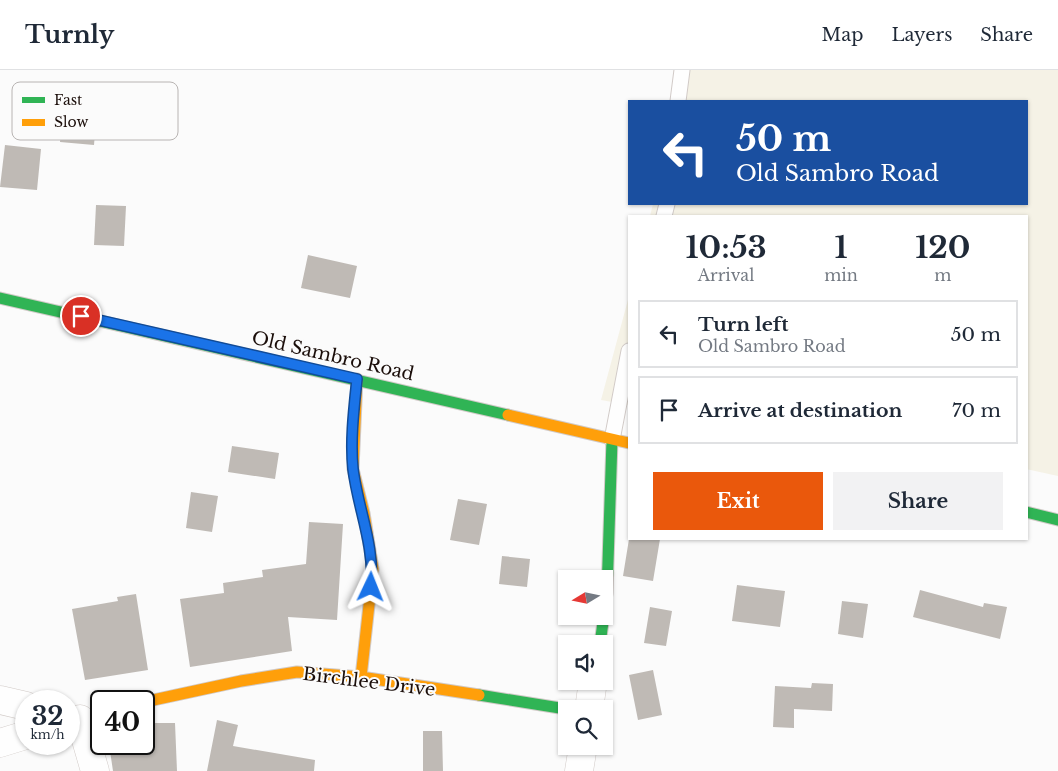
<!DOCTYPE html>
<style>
:root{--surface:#fff;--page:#f2f2f3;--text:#1f2937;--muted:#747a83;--line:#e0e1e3;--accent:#ea580c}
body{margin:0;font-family:"Libre Baskerville",serif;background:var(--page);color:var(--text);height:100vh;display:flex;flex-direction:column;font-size:19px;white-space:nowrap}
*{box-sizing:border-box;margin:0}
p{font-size:16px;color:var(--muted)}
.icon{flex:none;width:28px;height:28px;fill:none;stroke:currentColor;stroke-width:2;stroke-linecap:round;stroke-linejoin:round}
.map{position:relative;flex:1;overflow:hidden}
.drawer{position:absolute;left:628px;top:145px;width:400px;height:325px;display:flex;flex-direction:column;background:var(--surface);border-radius:0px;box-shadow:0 1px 4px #0004}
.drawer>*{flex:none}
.banner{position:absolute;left:628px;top:30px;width:400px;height:105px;border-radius:0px;box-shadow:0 1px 4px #0004;background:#1a4fa0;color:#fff;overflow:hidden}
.needle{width:32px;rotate:260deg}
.tools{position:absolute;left:558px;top:500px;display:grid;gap:10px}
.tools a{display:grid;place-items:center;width:55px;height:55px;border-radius:0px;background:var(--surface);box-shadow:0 1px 4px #0004;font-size:25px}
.speed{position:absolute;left:15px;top:620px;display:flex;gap:10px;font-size:25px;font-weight:700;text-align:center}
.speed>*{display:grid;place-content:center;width:65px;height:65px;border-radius:50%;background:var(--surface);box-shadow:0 1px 4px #0004;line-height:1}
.speed small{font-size:12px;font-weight:400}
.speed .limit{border:2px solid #111;border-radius:8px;background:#fff;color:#111}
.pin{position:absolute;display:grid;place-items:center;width:42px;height:42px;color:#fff;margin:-21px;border:2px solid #fff;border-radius:50%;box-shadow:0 1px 5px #0007}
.me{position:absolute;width:55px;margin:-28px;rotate:2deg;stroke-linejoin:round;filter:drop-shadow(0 0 4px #0008)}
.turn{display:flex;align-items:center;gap:18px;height:105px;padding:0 25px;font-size:22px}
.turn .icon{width:65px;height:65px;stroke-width:2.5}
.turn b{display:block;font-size:35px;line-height:42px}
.eta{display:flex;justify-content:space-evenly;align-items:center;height:85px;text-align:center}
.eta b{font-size:30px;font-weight:800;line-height:35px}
.primary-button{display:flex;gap:10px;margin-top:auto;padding:10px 25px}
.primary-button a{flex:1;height:58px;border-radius:0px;background:var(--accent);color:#fff;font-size:20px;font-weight:800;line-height:58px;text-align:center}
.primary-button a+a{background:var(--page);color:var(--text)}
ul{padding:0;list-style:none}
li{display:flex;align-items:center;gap:15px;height:68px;margin:0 10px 8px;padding:0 15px;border:2px solid var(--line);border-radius:0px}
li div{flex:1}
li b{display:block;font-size:19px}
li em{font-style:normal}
header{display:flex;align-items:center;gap:30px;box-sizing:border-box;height:70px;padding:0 25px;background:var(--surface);border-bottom:1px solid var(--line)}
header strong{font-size:24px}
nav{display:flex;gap:28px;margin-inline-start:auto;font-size:18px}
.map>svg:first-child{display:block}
</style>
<header>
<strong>Turnly</strong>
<nav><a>Map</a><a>Layers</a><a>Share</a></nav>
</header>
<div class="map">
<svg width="1058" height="701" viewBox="0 0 1058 701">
<rect width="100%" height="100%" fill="#fbfbfb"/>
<path fill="#f5f2e6" d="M 688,0 L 1058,0 L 1058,406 L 1026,399 L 1026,146 L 650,146 L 653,134 L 1026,134 L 1026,31 L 680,31 Z
M 629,226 L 629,335 L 601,330 Z"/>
<path fill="#bfbab5" d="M 63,37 L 97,39 L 94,75 L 60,72 Z
M 5,75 L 41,79 L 37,120 L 0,117 Z
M 96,135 L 126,136 L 124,176 L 94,175 Z
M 308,185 L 357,196 L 350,228 L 301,218 Z
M 232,376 L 279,383 L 275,409 L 228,402 Z
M 191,422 L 218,426 L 212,462 L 186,458 Z
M 458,429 L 487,434 L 479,475 L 450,470 Z
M 309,452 L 343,454 L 337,550 L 288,547 L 292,581 L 190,597 L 180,529 L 224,523 L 223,513 L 263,507 L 262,500 L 306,494 Z
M 629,469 L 660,469 L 653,511 L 623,506 Z
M 502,486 L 530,489 L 527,517 L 499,514 Z
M 737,515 L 785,521 L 780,557 L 732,551 Z
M 920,520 L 983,537 L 984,533 L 1007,537 L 1000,569 L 913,547 Z
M 136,524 L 148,600 L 85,610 L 72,539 L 118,531 L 117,527 Z
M 842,531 L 868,534 L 863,568 L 838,564 Z
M 650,537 L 672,541 L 666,576 L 644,573 Z
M 653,600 L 662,645 L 638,650 L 629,605 Z
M 812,613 L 833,614 L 832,641 L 794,639 L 794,658 L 773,657 L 775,616 L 811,618 Z
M 217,650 L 238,655 L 233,676 L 315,690 L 314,701 L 207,701 Z
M 154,653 L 175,653 L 177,701 L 113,701 L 109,674 L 155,674 Z
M 423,661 L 442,661 L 443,701 L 423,701 Z"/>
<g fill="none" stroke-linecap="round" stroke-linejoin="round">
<g stroke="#d1cac7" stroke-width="17">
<path id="lane" d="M 678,31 L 682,0
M 664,146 L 667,134
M 612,370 L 629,281"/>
</g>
<g stroke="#d1cac7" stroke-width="29">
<path id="street" d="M 0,630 L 26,636
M 589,639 L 593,611
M 80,649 L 95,701
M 0,673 L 26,665
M 579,701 L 583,676"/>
</g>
<g stroke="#d1cac7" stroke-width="13">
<path id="fast" d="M 0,228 L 508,345
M 1026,442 L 1058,450
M 600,574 L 607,523 L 612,370
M 479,625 L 566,639"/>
</g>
<g stroke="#d1cac7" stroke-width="13">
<path id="slow" d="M 357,309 L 353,399 L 364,443 L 373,499 L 361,607
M 508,345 L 629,373
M 144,632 L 241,611 L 297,602 L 361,607 L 479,625"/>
</g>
<use href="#lane" stroke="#fefefe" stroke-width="15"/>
<use href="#street" stroke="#fefefe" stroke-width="28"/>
<use href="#fast" stroke="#30b455" stroke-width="11"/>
<use href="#slow" stroke="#ff9f0a" stroke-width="11"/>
</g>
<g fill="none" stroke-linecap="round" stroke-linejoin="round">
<g stroke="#114b97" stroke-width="12">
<path id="route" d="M 81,246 L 357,309 C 354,338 350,370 353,399 C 358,439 375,476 371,517"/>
</g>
<use href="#route" stroke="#1a73e8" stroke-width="9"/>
</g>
<g text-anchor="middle" stroke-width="4" stroke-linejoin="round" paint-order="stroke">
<g font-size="18" fill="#1b0e0a" stroke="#fbfbfb">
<text transform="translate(333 286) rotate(13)" y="6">Old Sambro Road</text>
<text transform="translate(369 612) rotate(7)" y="6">Birchlee Drive</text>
</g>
</g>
<rect x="12" y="12" width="166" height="58" rx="8" fill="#fbfbfb" stroke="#b8b4b3" stroke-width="1"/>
<rect x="22" y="27" width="23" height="6" fill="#30b455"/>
<rect x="22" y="49" width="23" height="7" fill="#ff9f0a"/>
<g font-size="14" fill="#1b0e0a">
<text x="54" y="35">Fast</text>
<text x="54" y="57">Slow</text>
</g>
</svg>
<div class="tools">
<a><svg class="needle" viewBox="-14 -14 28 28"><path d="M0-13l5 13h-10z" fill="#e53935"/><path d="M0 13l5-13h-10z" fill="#747a83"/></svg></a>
<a><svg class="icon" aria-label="sound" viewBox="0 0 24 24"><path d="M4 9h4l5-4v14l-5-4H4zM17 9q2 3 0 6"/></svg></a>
<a><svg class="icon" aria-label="search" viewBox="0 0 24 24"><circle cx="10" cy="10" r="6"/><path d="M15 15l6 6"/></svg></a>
</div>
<div class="speed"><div>32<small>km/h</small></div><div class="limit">40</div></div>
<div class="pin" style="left:81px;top:246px;background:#d93025"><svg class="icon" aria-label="arrive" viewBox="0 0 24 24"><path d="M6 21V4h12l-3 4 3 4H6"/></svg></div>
<svg class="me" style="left:371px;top:517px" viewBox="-20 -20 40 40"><path d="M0-17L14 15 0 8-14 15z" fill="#1a73e8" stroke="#fff" stroke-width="4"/></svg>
<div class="banner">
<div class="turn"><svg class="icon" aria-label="left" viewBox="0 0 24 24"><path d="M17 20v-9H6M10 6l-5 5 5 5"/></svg><div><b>50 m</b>Old Sambro Road</div></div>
</div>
<section class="drawer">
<div class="eta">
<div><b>10:53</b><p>Arrival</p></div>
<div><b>1</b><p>min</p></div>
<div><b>120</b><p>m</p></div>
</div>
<ul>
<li><svg class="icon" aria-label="left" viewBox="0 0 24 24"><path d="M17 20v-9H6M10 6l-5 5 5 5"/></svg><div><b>Turn left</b><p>Old Sambro Road</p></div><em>50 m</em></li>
<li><svg class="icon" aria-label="arrive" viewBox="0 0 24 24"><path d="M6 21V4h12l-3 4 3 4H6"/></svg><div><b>Arrive at destination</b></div><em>70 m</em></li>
</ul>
<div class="primary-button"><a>Exit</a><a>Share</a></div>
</section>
</div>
